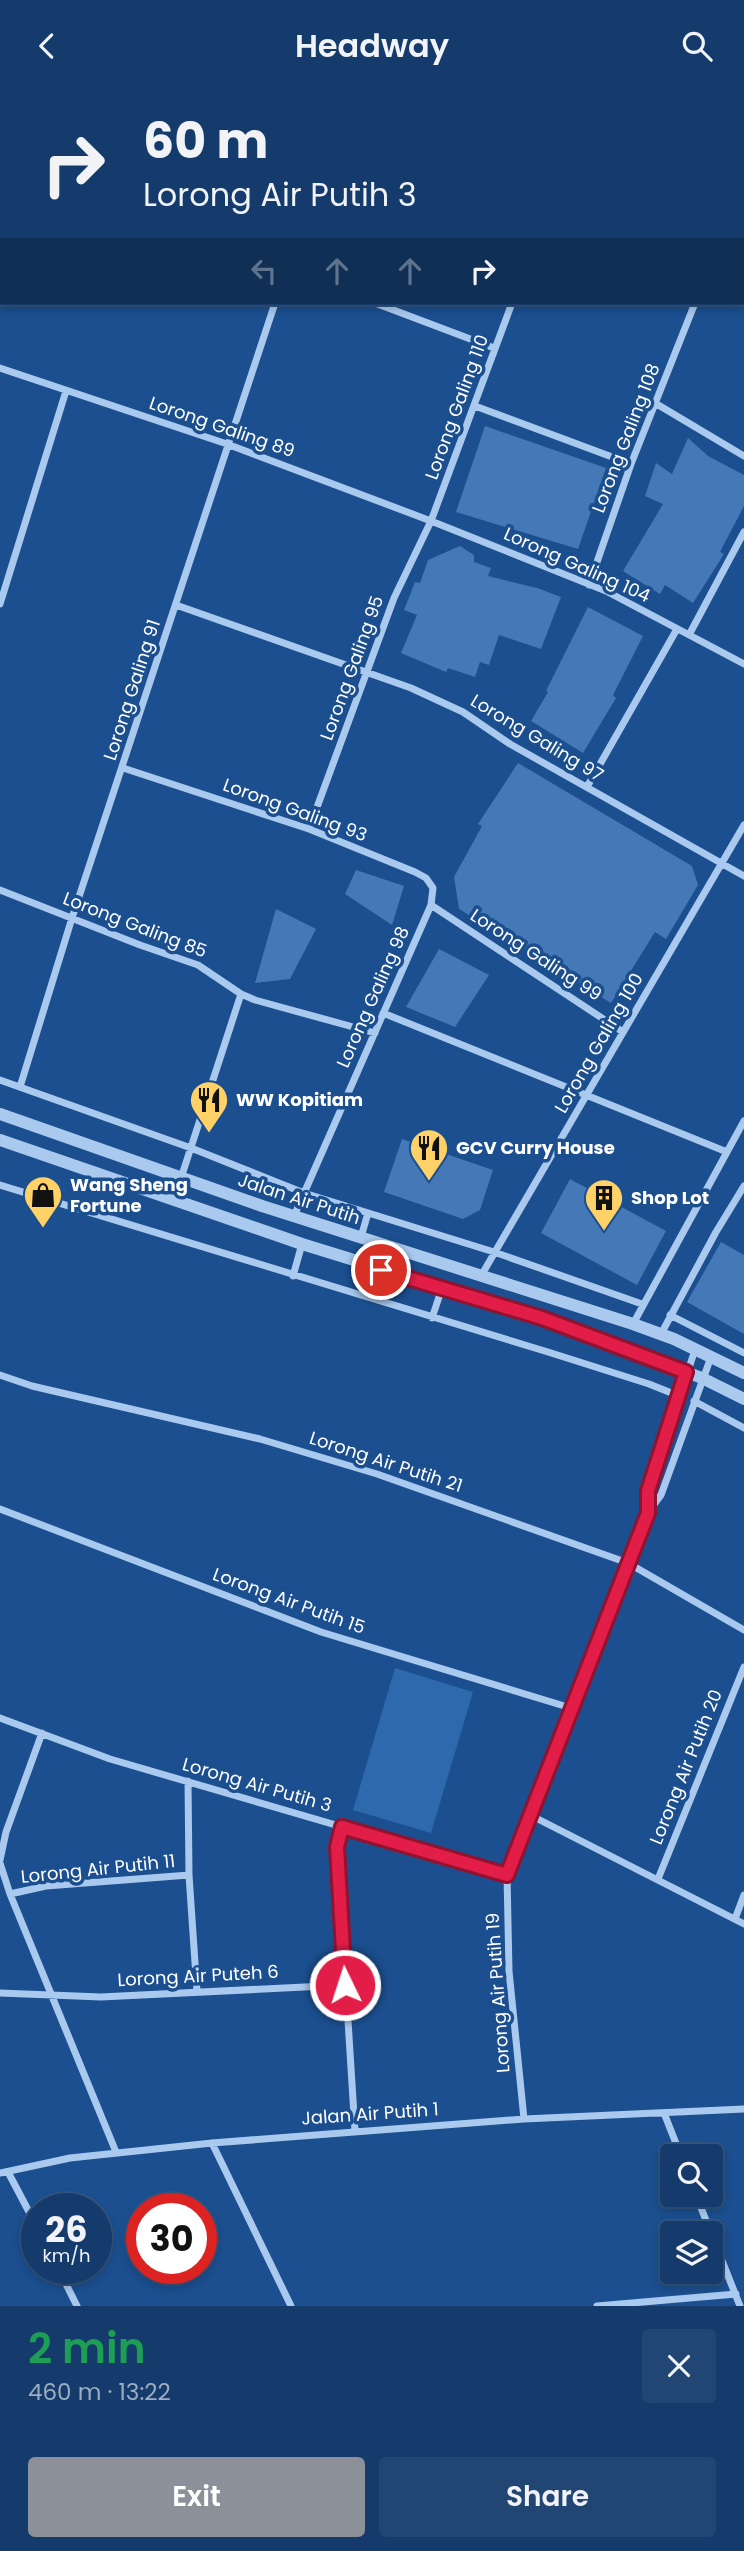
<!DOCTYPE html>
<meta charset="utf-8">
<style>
:root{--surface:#143b6b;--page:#214673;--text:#f1f3f6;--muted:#9dadc1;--line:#33557e;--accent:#8c9099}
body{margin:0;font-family:Poppins,sans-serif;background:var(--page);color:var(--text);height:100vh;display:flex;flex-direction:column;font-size:26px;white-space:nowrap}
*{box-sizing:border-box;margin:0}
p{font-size:23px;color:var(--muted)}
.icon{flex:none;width:38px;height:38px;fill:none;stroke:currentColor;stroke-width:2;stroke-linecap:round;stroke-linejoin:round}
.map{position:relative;height:2215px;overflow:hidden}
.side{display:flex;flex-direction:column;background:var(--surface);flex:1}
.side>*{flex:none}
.guide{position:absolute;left:0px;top:0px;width:746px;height:214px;box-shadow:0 4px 10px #0003,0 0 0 2px var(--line);background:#143b6b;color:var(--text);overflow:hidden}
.fabs{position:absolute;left:660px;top:2053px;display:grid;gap:14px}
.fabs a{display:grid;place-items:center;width:63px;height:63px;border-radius:7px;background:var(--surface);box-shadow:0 4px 10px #0003,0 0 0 2px var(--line);font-size:35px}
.speed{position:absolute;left:21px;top:2102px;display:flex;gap:14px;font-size:35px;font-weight:700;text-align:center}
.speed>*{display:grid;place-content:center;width:91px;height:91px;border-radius:50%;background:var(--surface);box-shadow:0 4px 10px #0003,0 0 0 2px var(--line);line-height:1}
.speed small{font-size:18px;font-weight:400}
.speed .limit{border:10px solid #d22;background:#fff;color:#111}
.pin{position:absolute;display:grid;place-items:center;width:60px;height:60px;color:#fff;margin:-30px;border:4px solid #fff;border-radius:50%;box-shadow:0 2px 7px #0007}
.me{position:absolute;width:77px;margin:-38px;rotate:356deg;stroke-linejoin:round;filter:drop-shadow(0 0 5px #0008)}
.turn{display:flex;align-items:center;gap:24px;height:147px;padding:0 28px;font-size:32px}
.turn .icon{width:91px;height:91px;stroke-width:2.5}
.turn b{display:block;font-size:49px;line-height:60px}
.lanes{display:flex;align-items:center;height:66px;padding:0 28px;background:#0003;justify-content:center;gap:35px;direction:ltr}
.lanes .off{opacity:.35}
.round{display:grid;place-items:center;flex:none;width:74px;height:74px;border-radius:7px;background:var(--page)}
.head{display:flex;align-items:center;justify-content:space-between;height:119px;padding:0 28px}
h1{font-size:42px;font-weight:600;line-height:52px;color:#1e9e55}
.cta{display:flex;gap:14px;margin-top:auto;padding:14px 28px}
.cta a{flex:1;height:80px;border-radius:7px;background:var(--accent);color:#fff;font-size:28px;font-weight:600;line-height:80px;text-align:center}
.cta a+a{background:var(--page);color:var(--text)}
header{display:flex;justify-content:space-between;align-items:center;height:91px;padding:0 28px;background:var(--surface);font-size:32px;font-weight:600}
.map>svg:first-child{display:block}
</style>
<header><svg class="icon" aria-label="back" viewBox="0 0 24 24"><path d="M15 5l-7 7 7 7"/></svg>Headway<svg class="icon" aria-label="search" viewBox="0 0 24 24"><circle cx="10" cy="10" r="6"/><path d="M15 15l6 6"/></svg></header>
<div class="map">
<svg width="744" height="2215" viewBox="0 0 744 2215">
<rect width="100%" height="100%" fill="#1b4f8f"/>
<path fill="#2e69ad" d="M 395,1577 L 473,1601 L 431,1742 L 353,1719 Z"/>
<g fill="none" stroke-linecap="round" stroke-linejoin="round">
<path stroke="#9cc4f0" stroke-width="5" d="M 618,0 L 620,2"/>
</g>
<path fill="#4478b7" d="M 485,335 L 606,377 L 578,458 L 456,421 Z
M 688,347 L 708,365 L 744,384 L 744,415 L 720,461 L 724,463 L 693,512 L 665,494 L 660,503 L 623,480 L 663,413 L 645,405 L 656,372 L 672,383 Z
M 460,455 L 474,464 L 474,471 L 491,477 L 488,485 L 537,497 L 561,506 L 541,558 L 499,544 L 489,574 L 480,571 L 475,586 L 448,577 L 446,581 L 401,562 L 417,524 L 404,519 L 415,491 L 420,492 L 428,469 Z
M 588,516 L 643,545 L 613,604 L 616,607 L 583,662 L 531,630 L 548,601 L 546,600 Z
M 518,672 L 692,775 L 698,794 L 666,848 L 655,841 L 611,912 L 459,818 L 454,786 L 482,735 L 478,733 Z
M 356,779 L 404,795 L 392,834 L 345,803 Z
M 276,818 L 316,838 L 290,888 L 255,892 Z
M 439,858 L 489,884 L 455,936 L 406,916 Z
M 402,1048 L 493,1079 L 480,1119 L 463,1128 L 384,1101 Z
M 570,1088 L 666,1140 L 637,1194 L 541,1142 Z
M 721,1151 L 744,1164 L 744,1243 L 687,1211 Z"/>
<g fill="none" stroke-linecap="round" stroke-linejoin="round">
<path stroke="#a9c9ee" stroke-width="7" d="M 582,0 L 584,2
M 42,2 L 43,0
M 239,2 L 240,0
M 405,2 L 405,0
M 0,14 L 2,16
M 0,96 L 2,92
M 375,212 L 494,257
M 0,277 L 227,353 L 431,430 L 606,500 L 744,573
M 655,312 L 744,365
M 475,315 L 631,373
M 589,494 L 631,373 L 695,212
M 0,513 L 66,300
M 176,514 L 411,597 L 463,621 L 510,653 L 744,785
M 689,544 L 744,441
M 123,677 L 309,738 L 415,781 L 426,787 L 433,797 L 431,814 L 294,1125
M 587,696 L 677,538
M 309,738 L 394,507 L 431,430 L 512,212
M 0,799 L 140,854 L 198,874 L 241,903 L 255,909 L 375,942
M 431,814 L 623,941
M 383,922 L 727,1061
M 0,989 L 191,1057 L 304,1102 L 494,1161 L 642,1213
M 20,996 L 72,827 L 275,212
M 181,1087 L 241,903
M 0,1094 L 548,1261 L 649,1293 L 679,1305
M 361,1146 L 368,1122
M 293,1185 L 302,1153
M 481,1185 L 744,734
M 670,1224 L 744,1262
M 432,1227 L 442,1197
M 633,1233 L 744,1030
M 661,1243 L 716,1141 L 744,1095
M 0,1284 L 32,1295 L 260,1348 L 377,1383 L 628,1472 L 744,1539
M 694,1310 L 744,1337
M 0,1418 L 321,1541 L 571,1617
M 648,1421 L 648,1400 L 652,1386 L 695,1259
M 0,1627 L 110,1668 L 507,1784
M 188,1690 L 189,1784 L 197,1901
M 530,1724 L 744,1833
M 342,1736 L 337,1756 L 355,2040
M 0,1769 L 6,1741 L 42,1642
M 0,1772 L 10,1803 L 116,2061
M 658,1788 L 744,1576
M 10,1803 L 46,1795 L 189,1784
M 735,1828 L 744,1804
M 0,1902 L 101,1906 L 345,1894
M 664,2022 L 681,2065
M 524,2028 L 509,1880 L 507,1784 L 648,1421 L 661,1404 L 711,1266
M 212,2052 L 291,2215
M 8,2081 L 37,2136
M 0,2082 L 70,2067 L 212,2052 L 524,2028 L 744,2018
M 696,2104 L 740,2215
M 58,2177 L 77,2215
M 597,2215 L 736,2203"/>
<path stroke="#a9c9ee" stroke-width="12" d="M 0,1023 L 262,1115 L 633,1233 L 674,1248 L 744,1282
M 0,1049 L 302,1153 L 542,1227 L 702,1287 L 744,1308"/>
</g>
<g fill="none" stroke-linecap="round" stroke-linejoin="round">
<g stroke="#92132f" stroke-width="18">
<path id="route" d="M 345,1894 L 337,1756 L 342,1736 L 507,1784 L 648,1422 L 648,1400 L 686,1281 L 542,1227 L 381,1179"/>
</g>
<use href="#route" stroke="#e11d48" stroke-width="12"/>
</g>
<defs>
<g id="restaurant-pin" transform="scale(2.0125)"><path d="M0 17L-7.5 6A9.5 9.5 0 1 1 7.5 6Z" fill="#ffd166" stroke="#1b4f8f"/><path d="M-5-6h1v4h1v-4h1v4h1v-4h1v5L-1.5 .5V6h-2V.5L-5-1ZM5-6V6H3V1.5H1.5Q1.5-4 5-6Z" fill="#111"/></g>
<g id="shop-pin" transform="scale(2.0125)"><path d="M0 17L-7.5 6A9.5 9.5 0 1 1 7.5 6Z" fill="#ffd166" stroke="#1b4f8f"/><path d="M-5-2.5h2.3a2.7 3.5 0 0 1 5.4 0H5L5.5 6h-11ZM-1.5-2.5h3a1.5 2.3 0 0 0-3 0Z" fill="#111"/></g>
<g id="building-pin" transform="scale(2.0125)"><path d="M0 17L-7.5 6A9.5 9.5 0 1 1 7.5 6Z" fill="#ffd166" stroke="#1b4f8f"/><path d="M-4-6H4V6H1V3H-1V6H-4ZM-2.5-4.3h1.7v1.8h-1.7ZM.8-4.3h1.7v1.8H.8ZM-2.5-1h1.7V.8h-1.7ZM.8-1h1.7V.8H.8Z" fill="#111"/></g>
</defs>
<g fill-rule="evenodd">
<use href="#restaurant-pin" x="209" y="1009"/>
<use href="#restaurant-pin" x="429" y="1057"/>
<use href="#shop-pin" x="43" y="1104"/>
<use href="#building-pin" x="604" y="1107"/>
</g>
<g text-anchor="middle" stroke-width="7" stroke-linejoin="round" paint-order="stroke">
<g font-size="18" fill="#fff" stroke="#1b4f8f">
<text transform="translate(457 316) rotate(-70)" y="6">Lorong Galing 110</text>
<text transform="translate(222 336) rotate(19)" y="6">Lorong Galing 89</text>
<text transform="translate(626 347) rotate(-69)" y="6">Lorong Galing 108</text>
<text transform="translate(577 474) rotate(24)" y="6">Lorong Galing 104</text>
<text transform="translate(352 577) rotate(-70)" y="6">Lorong Galing 95</text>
<text transform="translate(132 599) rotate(-72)" y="6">Lorong Galing 91</text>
<text transform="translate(537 647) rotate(31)" y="6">Lorong Galing 97</text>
<text transform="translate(295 719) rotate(20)" y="6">Lorong Galing 93</text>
<text transform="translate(135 834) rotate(21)" y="6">Lorong Galing 85</text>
<text transform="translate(536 864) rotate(33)" y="6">Lorong Galing 99</text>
<text transform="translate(373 906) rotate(-66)" y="6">Lorong Galing 98</text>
<text transform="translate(599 952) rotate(-60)" y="6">Lorong Galing 100</text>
<text transform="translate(299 1108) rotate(18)" y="6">Jalan Air Putih</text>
<text transform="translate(386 1371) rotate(18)" y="6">Lorong Air Putih 21</text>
<text transform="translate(289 1510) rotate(20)" y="6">Lorong Air Putih 15</text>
<text transform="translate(686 1676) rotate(-68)" y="6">Lorong Air Putih 20</text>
<text transform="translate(257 1694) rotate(16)" y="6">Lorong Air Putih 3</text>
<text transform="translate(98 1778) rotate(-6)" y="6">Lorong Air Putih 11</text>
<text transform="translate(198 1885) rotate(-3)" y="6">Lorong Air Puteh 6</text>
<text transform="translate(498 1902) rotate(-94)" y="6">Lorong Air Putih 19</text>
<text transform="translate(370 2023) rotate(-4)" y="6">Jalan Air Putih 1</text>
</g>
<g font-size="18" font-weight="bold" fill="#fff" stroke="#1b4f8f" text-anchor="start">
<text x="236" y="1015">WW Kopitiam</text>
<text x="456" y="1063">GCV Curry House</text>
<text x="70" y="1100">Wang Sheng<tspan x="70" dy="21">Fortune</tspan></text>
<text x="631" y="1113">Shop Lot</text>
</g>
</g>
</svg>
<div class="fabs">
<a><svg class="icon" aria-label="search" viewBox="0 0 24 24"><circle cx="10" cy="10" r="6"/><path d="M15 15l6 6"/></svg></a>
<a><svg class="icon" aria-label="layers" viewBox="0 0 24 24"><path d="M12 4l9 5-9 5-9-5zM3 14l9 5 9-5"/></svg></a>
</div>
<div class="speed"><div>26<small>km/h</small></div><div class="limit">30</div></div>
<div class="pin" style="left:381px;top:1179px;background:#d93025"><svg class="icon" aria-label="arrive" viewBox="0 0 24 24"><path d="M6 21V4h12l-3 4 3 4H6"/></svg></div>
<svg class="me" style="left:345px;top:1894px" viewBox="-20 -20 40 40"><circle r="17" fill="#e11d48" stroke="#fff" stroke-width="3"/><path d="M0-11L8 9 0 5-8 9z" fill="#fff"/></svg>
<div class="guide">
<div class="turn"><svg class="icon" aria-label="right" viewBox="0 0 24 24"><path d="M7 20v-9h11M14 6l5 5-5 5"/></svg><div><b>60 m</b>Lorong Air Putih 3</div></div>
<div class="lanes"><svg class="icon off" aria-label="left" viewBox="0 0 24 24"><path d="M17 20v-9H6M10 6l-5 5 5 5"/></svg><svg class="icon off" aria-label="ahead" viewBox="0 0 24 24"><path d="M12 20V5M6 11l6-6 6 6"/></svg><svg class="icon off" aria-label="ahead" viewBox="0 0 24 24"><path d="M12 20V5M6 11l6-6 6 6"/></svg><svg class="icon" aria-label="right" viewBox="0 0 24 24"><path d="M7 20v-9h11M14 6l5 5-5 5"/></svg></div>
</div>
</div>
<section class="side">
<div class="head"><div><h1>2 min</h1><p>460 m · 13:22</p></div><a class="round"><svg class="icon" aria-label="close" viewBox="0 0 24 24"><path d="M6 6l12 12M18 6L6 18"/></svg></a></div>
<div class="cta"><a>Exit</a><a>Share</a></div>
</section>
